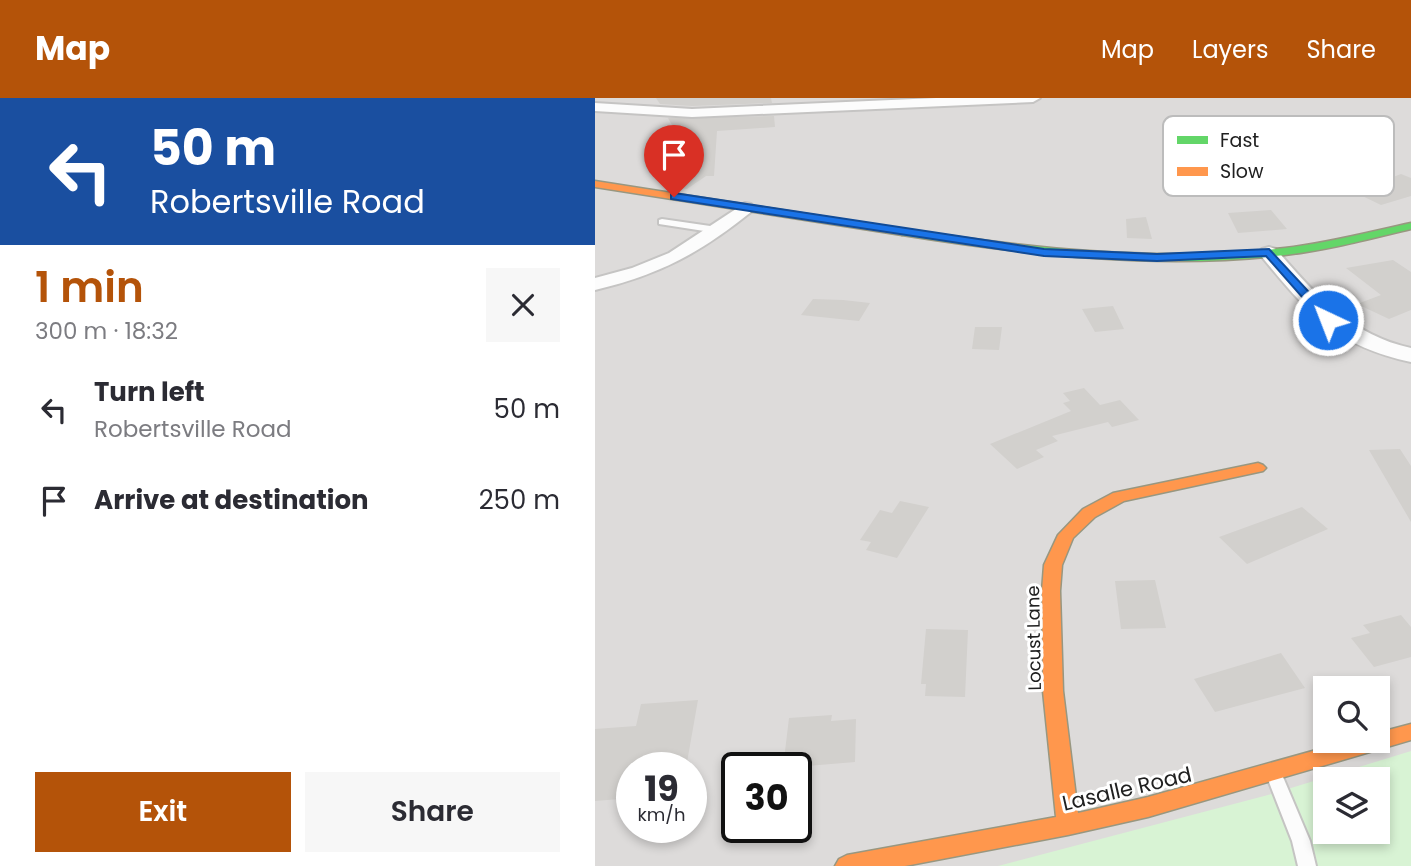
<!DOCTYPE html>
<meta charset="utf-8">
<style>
:root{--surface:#fff;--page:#f7f7f7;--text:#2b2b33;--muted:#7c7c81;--accent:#b45309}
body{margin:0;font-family:Poppins,sans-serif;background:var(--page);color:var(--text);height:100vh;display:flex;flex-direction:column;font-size:26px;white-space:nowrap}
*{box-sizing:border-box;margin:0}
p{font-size:23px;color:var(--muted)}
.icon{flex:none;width:38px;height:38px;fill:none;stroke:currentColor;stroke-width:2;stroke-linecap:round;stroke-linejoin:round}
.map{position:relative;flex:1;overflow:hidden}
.drawer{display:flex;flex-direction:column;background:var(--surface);width:595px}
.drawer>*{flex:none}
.banner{background:#1a4fa0;color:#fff;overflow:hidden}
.buttons{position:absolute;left:718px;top:578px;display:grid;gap:14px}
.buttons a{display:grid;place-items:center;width:77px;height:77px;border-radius:0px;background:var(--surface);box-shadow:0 4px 10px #0003;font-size:35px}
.speed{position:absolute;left:21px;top:654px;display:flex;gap:14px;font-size:35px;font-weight:700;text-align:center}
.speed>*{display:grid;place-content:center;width:91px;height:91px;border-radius:50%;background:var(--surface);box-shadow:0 4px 10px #0003;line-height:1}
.speed small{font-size:18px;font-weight:400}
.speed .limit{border:4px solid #111;border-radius:10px;background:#fff;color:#111}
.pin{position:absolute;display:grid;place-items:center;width:60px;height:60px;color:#fff;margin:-72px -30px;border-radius:50% 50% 50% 0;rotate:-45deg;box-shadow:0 0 7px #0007}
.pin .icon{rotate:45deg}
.me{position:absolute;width:77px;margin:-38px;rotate:317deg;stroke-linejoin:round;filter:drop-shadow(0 0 5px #0008)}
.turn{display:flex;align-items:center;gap:24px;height:147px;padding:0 35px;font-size:32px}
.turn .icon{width:91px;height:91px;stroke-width:2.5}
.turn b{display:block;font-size:49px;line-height:60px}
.round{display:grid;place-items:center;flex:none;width:74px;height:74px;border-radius:0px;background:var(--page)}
.head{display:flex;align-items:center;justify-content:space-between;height:119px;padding:0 35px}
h1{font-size:42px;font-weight:600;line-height:52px;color:var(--accent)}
.primary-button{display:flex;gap:14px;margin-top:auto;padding:14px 35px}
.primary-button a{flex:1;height:80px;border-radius:0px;background:var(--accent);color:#fff;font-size:28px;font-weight:600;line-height:80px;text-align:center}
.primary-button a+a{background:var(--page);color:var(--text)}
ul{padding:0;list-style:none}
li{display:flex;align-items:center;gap:21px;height:91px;padding:0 35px}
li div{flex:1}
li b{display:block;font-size:26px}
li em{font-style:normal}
header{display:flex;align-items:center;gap:42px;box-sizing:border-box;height:98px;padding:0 35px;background:var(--accent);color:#fff}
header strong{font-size:33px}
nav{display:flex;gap:38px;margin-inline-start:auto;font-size:24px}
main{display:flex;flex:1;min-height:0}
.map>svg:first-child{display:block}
</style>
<header>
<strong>Map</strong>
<nav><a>Map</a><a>Layers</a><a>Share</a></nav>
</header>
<main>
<section class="drawer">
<div class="banner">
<div class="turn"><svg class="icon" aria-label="left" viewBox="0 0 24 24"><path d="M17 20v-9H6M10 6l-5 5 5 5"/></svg><div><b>50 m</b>Robertsville Road</div></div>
</div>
<div class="head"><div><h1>1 min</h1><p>300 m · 18:32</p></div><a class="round"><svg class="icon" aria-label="close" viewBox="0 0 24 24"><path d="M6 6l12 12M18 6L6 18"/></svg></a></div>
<ul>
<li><svg class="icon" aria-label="left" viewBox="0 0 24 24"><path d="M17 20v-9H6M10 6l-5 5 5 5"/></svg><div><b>Turn left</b><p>Robertsville Road</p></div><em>50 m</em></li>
<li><svg class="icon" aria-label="arrive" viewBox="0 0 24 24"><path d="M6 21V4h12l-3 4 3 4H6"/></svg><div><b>Arrive at destination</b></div><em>250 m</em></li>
</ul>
<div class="primary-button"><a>Exit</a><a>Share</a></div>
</section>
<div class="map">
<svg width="816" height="768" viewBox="0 0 816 768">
<rect width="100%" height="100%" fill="#eeebe8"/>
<path fill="#dddbda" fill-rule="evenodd" d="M 0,0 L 816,0 L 816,768 L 0,768 ZM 730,590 L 782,590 L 782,642 L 730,642 ZM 37,670 L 96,670 L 96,730 L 37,730 ZM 142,670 L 201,670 L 201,730 L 142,730 ZM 730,681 L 782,681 L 782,733 L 730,733 Z"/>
<path fill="#d8f3d4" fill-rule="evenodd" d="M 816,653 L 816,768 L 403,768 L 673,697 ZM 730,681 L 782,681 L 782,733 L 730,733 Z"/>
<path fill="#d2d0cd" d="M 61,0 L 176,0 L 177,5 L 97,8 L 65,6 Z
M 179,18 L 180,29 L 122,33 L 119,78 L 111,78 L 92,91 L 85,90 L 93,36 L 82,36 L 73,20 Z
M 806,76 L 816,80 L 816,98 L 786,107 L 759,94 Z
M 676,112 L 692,131 L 643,135 L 633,115 Z
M 551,119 L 557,141 L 532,140 L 531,121 Z
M 798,162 L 816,174 L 816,212 L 794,221 L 762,206 L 786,197 L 751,170 Z
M 218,201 L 248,202 L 275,205 L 264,223 L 206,217 Z
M 518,208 L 529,231 L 500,234 L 487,211 Z
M 380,229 L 407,229 L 404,252 L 377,251 Z
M 489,290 L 505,307 L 525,302 L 544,322 L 517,329 L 513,324 L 457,338 L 463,343 L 441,352 L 449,359 L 422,371 L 395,346 L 476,313 L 468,305 L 475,303 L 468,295 Z
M 805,351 L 816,368 L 816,424 L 774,352 Z
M 305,403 L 334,409 L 302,460 L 271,452 L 276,444 L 265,442 L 285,412 L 297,415 Z
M 707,409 L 733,431 L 652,466 L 624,439 Z
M 560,482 L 571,530 L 526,531 L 520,483 Z
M 806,517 L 816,529 L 816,559 L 779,569 L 756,540 L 775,535 L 768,527 Z
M 331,531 L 373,532 L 370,599 L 330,598 L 331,586 L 326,586 Z
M 686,555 L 710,590 L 620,614 L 599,581 Z
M 103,602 L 91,670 L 37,670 L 37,700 L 0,703 L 0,631 L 41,628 L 46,606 Z
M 237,617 L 236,623 L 261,621 L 260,664 L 188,670 L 194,620 Z"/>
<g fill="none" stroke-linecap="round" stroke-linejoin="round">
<g stroke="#c5c4c3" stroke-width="4">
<path id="lane" d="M 67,121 L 122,129 L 126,132 L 122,135 L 64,126 L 64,122 Z
M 680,672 L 686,674 L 688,679 L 715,743 L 721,768 L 703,768 L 697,743 L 672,679 L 674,674 Z"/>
</g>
<g stroke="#c5c4c3" stroke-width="4">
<path id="street" d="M 341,0 L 445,0 L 438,4 L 97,19 L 0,13 L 0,5 L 97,11 Z
M 150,105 L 156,106 L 159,110 L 156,114 C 105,155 64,177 0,192 L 0,180 L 37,170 L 74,155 Z
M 674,149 L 681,151 C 719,196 756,237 816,250 L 816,264 C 740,247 715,217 667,159 L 664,155 L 667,151 Z"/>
</g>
<g stroke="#989780" stroke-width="3">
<path id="fast" d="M 816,125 L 816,131 C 774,141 733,152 690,157 C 563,172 433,157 307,137 L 301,134 L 307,131 C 433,150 563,165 690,150 C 733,145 774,134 816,125 Z"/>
</g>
<g stroke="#989780" stroke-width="3">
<path id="slow" d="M 0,83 L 307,131 L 313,134 L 307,137 L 0,89 Z
M 663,365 L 668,367 L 671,370 L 668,373 L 529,403 L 500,419 L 478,440 L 467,467 L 465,493 L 468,593 L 483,715 L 553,699 L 757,642 L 782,642 L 782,635 L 816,626 L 816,642 L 553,719 L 473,737 L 310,768 L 240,768 L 244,761 L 252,757 L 461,719 L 448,593 L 447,493 L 449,467 L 463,437 L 488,411 L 518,395 Z"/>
</g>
<use href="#lane" fill="#fcfcfc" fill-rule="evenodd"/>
<use href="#street" fill="#fcfcfc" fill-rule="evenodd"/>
<use href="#fast" fill="#63d668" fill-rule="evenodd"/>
<use href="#slow" fill="#ff974d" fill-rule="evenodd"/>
</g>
<path fill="#1a73e8" stroke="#114b97" stroke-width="2" d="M 79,95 L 449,151 L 562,156 L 674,151 L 740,222 L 729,224 L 671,158 L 562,163 L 449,158 L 76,101 L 76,96 Z"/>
<g text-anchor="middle" stroke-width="6" stroke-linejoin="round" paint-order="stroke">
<g font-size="18" fill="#202020" stroke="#fff">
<text transform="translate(439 540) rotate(-91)" y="6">Locust Lane</text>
</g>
<g font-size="21" fill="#202020" stroke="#fff">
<text transform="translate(532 691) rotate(-13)" y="7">Lasalle Road</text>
</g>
</g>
<rect x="568" y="18" width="231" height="80" rx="10" fill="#fff" stroke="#bcbcbc" stroke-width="2"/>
<rect x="582" y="38" width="31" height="8" fill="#63d668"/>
<rect x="582" y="69" width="31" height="9" fill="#ff974d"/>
<g font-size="19" fill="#202020">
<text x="625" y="49">Fast</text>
<text x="625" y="80">Slow</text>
</g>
</svg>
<div class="buttons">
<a><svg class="icon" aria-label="search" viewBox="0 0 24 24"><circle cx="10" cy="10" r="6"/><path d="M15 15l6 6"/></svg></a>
<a><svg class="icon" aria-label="layers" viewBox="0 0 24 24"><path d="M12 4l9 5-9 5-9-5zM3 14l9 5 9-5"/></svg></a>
</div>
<div class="speed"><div>19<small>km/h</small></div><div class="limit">30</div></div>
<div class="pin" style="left:79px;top:99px;background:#d93025"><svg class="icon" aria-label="arrive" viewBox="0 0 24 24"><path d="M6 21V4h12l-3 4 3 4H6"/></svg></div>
<svg class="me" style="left:733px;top:222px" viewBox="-20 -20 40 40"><circle r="17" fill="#1a73e8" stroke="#fff" stroke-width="3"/><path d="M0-11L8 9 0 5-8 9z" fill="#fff"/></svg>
</div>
</main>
